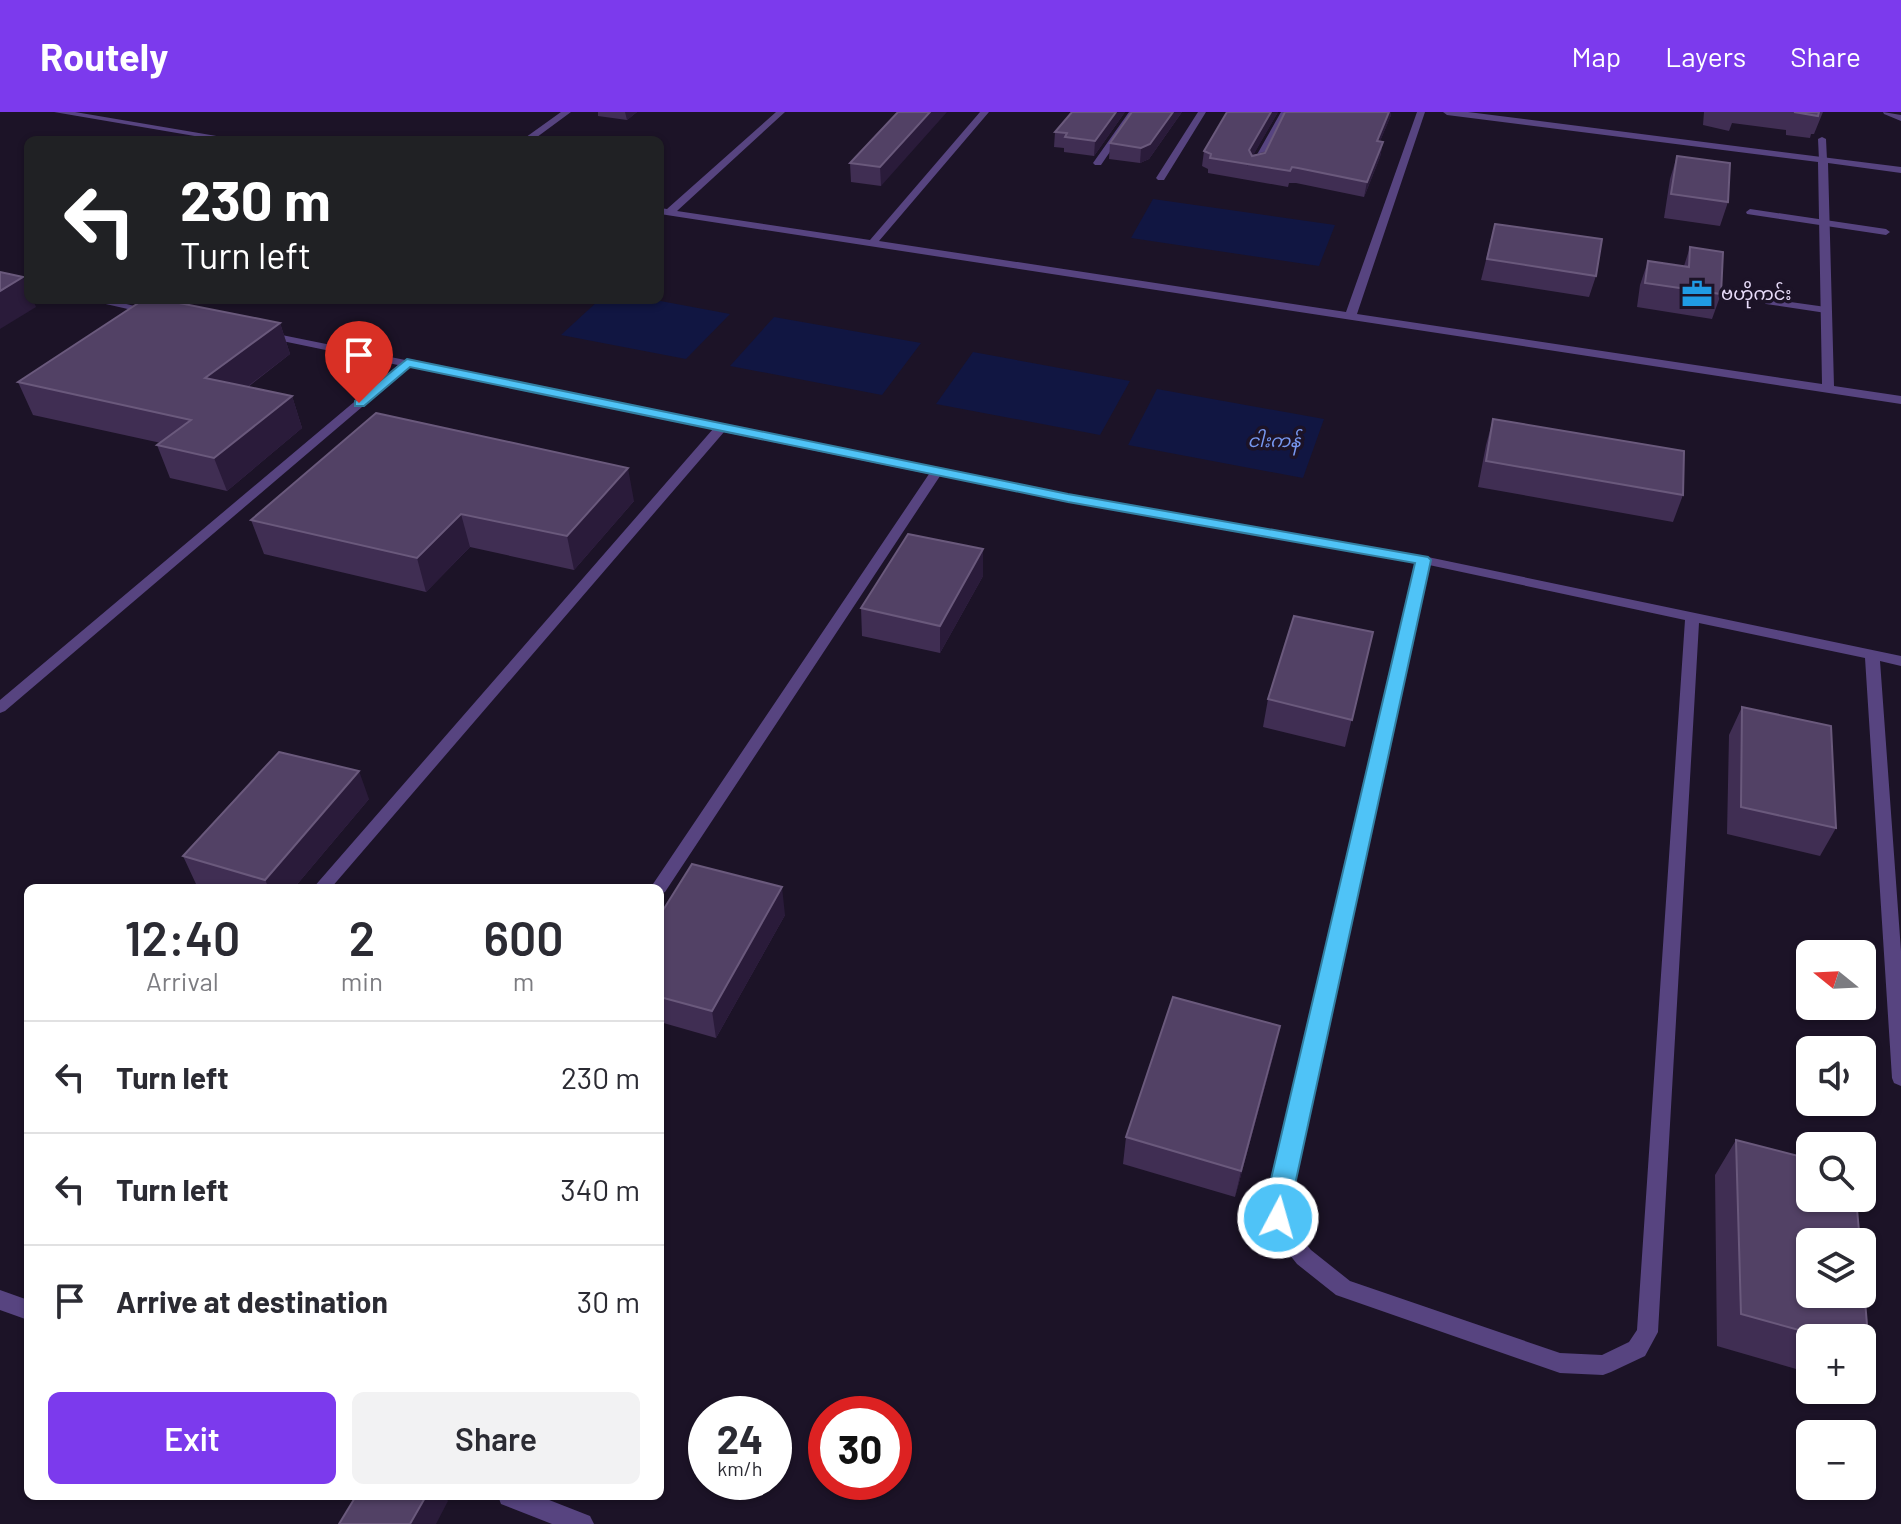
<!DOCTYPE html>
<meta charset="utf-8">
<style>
:root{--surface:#fff;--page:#f2f2f3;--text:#2b2b33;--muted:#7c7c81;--line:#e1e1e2;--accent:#7c3aed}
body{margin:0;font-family:Barlow,"Noto Sans Myanmar",sans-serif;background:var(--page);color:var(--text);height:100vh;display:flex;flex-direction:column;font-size:30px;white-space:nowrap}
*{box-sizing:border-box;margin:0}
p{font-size:26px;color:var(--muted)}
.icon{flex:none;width:44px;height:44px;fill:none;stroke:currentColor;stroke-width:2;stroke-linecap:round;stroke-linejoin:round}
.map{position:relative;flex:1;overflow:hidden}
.panel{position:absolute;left:24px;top:772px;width:640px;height:616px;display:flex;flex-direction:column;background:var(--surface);border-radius:12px;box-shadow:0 2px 6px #0004}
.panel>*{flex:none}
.guide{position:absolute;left:24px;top:24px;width:640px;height:168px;border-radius:12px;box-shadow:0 2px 6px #0004;background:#202124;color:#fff;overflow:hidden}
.needle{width:52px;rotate:288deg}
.tools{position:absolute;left:1796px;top:828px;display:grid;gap:16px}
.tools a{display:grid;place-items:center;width:80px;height:80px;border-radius:12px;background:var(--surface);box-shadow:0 2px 6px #0004;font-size:40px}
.speed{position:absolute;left:688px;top:1284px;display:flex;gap:16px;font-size:40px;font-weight:700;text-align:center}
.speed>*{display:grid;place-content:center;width:104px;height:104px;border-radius:50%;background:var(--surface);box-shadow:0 2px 6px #0004;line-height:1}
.speed small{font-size:20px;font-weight:400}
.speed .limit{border:12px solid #d22;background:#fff;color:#111}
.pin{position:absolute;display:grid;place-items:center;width:68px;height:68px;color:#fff;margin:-82px -34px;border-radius:50% 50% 50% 0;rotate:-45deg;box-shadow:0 0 8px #0007}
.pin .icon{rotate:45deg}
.me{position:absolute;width:88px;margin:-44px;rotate:6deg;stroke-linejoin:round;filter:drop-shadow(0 0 6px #0008)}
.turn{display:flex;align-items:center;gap:28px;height:168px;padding:0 24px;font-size:36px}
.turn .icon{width:104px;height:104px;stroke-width:2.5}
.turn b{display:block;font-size:56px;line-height:68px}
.eta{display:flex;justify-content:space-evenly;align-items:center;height:136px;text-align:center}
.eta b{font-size:48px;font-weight:600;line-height:56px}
.button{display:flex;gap:16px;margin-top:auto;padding:16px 24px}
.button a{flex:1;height:92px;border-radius:12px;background:var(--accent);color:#fff;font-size:32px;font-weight:600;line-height:92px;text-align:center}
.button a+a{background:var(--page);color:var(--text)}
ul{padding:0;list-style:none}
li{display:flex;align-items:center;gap:24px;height:112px;padding:0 24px;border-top:2px solid var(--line)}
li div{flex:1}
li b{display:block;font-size:30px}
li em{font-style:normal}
header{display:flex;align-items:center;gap:48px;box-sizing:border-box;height:112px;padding:0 40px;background:var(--accent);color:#fff}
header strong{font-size:38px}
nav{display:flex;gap:44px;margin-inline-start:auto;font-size:28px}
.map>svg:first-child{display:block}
</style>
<header>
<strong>Routely</strong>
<nav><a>Map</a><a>Layers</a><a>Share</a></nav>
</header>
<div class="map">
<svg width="1901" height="1412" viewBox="0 0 1901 1412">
<rect width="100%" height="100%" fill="#1c1327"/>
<path fill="#111642" d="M 1153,87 L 1335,113 L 1319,154 L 1131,126 Z
M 599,188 L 655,188 L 730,202 L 686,247 L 561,223 Z
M 774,205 L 921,231 L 882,283 L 730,254 Z
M 973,240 L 1130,269 L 1100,323 L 936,292 Z
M 1157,277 L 1324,307 L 1303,366 L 1128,333 Z"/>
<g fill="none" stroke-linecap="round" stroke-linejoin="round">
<path fill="#574480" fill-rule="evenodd" d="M 1822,25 L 1826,27 L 1827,48 L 1823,50 L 1819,48 L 1818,27 Z
M 1750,97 L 1886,117 L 1890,120 L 1886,123 L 1747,102 L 1746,100 Z
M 1769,187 L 1826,195 L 1831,198 L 1826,201 L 1766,192 L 1764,190 Z"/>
<path fill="#574480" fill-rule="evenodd" d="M 54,0 L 75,0 L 240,28 L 218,28 Z
M 561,0 L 571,0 L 533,28 L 522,28 Z
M 776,0 L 785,0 L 677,99 L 870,128 L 980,0 L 989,0 L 879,129 L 1346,200 L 1417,0 L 1425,0 L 1357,202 L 1822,272 L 1818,50 L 1447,3 L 1443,0 L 1468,0 L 1901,55 L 1901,61 L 1828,51 L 1834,274 L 1901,284 L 1901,292 L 660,102 L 660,96 L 667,97 Z
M 1129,0 L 1137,0 L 1101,53 L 1095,53 L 1093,51 Z
M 1198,0 L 1206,0 L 1164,68 L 1158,68 L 1156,66 Z
M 1281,0 L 1289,0 L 1260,55 L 1252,57 L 1250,55 Z
M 1883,0 L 1901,3 L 1901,9 L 1884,2 Z
M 88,188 L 110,188 L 155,199 L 150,202 Z
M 267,220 L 1068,382 L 1423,444 L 1901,544 L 1901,554 L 1880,549 L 1901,839 L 1901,974 L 1894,971 L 1892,966 L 1865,546 L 1699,511 L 1658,1220 L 1645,1244 L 1611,1260 L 1603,1263 L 1560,1261 L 1336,1183 L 1297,1152 L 1278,1128 L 1266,1097 L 1416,451 L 1068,390 L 940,364 L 665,780 L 660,782 L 660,776 L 651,776 L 653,772 L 929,362 L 724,320 L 331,776 L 313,776 L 713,317 L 409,255 L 5,599 L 0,601 L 0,588 L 398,253 L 263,225 L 263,221 ZM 1429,453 L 1685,508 L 1637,1218 L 1629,1230 L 1602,1243 L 1560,1241 L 1350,1169 L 1311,1138 L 1293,1117 L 1286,1097 Z
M 0,1178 L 28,1188 L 28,1208 L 0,1198 Z
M 498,1384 L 539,1384 L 590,1404 L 594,1412 L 552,1412 L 501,1392 Z"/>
</g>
<path fill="#402e53" d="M 598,0 L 637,0 L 627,8 L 598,4 Z
M 898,0 L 881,74 L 851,70 L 850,51 Z
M 1072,0 L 1125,0 L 1094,44 L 1064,40 L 1064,36 L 1054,35 L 1055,20 Z
M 1132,0 L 1182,0 L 1149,47 L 1140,51 L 1109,47 L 1110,31 Z
M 1278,0 L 1253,43 L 1391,3 L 1380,29 L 1383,30 L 1380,45 L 1364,85 L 1296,71 L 1289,71 L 1288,75 L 1208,61 L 1208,57 L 1202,54 L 1204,39 Z
M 1704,0 L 1823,0 L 1814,22 L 1811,22 L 1810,26 L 1786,23 L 1786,18 L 1732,11 L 1729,19 L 1703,13 Z
M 1677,44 L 1728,90 L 1720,114 L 1664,106 L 1670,67 Z
M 1495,112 L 1596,164 L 1589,185 L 1481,168 Z
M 1690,135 L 1721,182 L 1712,207 L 1637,195 L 1640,173 L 1648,149 L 1684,154 Z
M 280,211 L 290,242 L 248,275 L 292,284 L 302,316 L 227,379 L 170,366 L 157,333 L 161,331 L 33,303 L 18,270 Z
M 1493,307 L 1683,383 L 1673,410 L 1478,375 L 1486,333 Z
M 634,389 L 574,458 L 470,435 L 426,480 L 264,442 L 251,408 Z
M 983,464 L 940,541 L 862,524 L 861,496 Z
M 1373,520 L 1345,635 L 1263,615 L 1268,587 Z
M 1742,595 L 1836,716 L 1820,744 L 1727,722 L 1729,623 Z
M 369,687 L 294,776 L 212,776 L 196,772 L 183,744 Z
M 660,803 L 785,803 L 716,926 L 660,910 Z
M 1274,941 L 1235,1085 L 1123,1052 L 1126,1025 Z
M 1736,1028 L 1810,1047 L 1810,1086 L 1856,1086 L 1860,1130 L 1810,1130 L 1810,1182 L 1862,1182 L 1862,1152 L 1869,1237 L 1862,1246 L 1862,1226 L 1810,1226 L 1810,1261 L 1717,1234 L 1715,1063 Z"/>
<path fill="#2a1b3a" d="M 625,0 L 637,0 L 627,8 Z
M 930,0 L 947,0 L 881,74 L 880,55 Z
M 1116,0 L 1125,0 L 1094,44 L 1095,29 Z
M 1173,0 L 1182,0 L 1149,47 L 1140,51 L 1141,36 Z
M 1271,0 L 1278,0 L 1247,54 L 1249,38 Z
M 1389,0 L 1391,0 L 1391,3 L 1374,44 L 1377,29 Z
M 1383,30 L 1380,45 L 1364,85 L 1367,70 Z
M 23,165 L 28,176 L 28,188 L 33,188 L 36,195 L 0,217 L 0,179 Z
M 280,211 L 290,242 L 217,298 L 205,266 Z
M 292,284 L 302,316 L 227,379 L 214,346 Z
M 628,356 L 634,389 L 574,458 L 567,424 Z
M 461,402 L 470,435 L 426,480 L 417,446 Z
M 983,437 L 983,464 L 940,541 L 940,514 Z
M 359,659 L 369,687 L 294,776 L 269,776 L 265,768 Z
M 782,775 L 785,803 L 716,926 L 712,899 Z
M 1280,914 L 1274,941 L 1235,1085 L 1241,1059 Z
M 426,1384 L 445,1384 L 448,1389 L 436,1412 L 410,1412 Z"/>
<path fill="#524165" stroke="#6a597c" stroke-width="2" d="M 898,0 L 930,0 L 880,55 L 850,51 Z
M 1072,0 L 1116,0 L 1095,29 L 1065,25 L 1067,21 L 1055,20 Z
M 1132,0 L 1173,0 L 1150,32 L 1141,36 L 1110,31 Z
M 1227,0 L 1271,0 L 1249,38 L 1252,44 L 1265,41 L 1285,0 L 1389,0 L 1377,29 L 1383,30 L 1367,70 L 1298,56 L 1292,55 L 1290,59 L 1210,46 L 1211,42 L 1204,39 Z
M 1794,0 L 1819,0 L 1818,4 Z
M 1677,44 L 1730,51 L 1728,90 L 1671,82 Z
M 1495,112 L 1602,127 L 1596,164 L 1487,147 Z
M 1690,135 L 1723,140 L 1721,182 L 1645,171 L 1648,149 L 1689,155 Z
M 0,160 L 23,165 L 0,179 Z
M 143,188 L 164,188 L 280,211 L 205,266 L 292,284 L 214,346 L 157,333 L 191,308 L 18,270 Z
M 376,301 L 628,356 L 567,424 L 461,402 L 417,446 L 251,408 Z
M 1493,307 L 1684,339 L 1683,383 L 1486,349 Z
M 908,422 L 983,437 L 940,514 L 861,496 Z
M 1294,504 L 1373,520 L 1352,608 L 1268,587 Z
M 1742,595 L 1831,614 L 1836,716 L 1741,695 Z
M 279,640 L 359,659 L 265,768 L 183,744 Z
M 692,752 L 782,775 L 712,899 L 660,885 L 660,803 Z
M 1173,885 L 1280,914 L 1241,1059 L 1126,1025 Z
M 1736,1028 L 1810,1047 L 1810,1086 L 1856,1086 L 1860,1130 L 1810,1130 L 1810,1182 L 1862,1182 L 1862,1152 L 1869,1237 L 1862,1235 L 1862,1226 L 1828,1226 L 1741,1202 Z
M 356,1384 L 426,1384 L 410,1412 L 339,1412 Z"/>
<path fill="#4fc3f7" stroke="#337fa1" stroke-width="2" d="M 407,247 L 1068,382 L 1428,445 L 1431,448 L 1286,1114 L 1278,1117 L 1270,1114 L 1264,1097 L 1415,451 L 1068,390 L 410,255 L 364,294 L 355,294 L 355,289 Z"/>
<defs>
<g id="office-bare" transform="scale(2.4)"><path d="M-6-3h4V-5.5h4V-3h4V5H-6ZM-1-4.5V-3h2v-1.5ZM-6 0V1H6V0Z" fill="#209be4" stroke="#1c1327" stroke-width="2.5" paint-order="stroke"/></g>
</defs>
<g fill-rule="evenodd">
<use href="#office-bare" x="1697" y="182"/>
</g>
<g text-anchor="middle" stroke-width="7" stroke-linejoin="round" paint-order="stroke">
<g font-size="18" fill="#e9ddfb" stroke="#1c1327" text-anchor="start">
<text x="1721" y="188">ဗဟိုကင်း</text>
</g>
<g font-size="18" font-style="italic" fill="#7797ef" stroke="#1c1327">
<text x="1274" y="335">ငါးကန်</text>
</g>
</g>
</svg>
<div class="tools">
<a><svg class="needle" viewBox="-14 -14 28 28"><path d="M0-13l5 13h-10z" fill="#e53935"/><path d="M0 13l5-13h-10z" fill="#7c7c81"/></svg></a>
<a><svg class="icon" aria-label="sound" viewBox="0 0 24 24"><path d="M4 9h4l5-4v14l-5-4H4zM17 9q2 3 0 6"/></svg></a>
<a><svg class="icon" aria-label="search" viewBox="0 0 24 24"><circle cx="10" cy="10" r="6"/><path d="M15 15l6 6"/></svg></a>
<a><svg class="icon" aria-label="layers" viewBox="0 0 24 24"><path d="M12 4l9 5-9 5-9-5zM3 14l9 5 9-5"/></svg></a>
<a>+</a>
<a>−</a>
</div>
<div class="speed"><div>24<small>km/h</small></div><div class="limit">30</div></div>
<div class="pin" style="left:359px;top:291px;background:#d93025"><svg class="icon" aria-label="arrive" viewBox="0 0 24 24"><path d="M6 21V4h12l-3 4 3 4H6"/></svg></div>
<svg class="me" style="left:1278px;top:1106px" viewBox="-20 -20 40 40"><circle r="17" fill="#4fc3f7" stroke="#fff" stroke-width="3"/><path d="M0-11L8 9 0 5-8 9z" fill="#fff"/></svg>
<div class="guide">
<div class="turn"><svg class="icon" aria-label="left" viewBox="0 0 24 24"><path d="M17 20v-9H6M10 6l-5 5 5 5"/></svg><div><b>230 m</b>Turn left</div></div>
</div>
<section class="panel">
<div class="eta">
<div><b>12:40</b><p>Arrival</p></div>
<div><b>2</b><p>min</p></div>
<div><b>600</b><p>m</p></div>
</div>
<ul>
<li><svg class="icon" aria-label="left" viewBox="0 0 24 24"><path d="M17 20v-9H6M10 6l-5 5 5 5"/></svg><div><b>Turn left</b></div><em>230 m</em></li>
<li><svg class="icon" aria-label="left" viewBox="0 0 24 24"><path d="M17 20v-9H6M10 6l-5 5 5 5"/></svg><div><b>Turn left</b></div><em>340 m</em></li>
<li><svg class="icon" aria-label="arrive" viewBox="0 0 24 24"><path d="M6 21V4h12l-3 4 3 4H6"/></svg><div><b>Arrive at destination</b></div><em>30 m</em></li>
</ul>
<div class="button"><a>Exit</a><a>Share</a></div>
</section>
</div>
